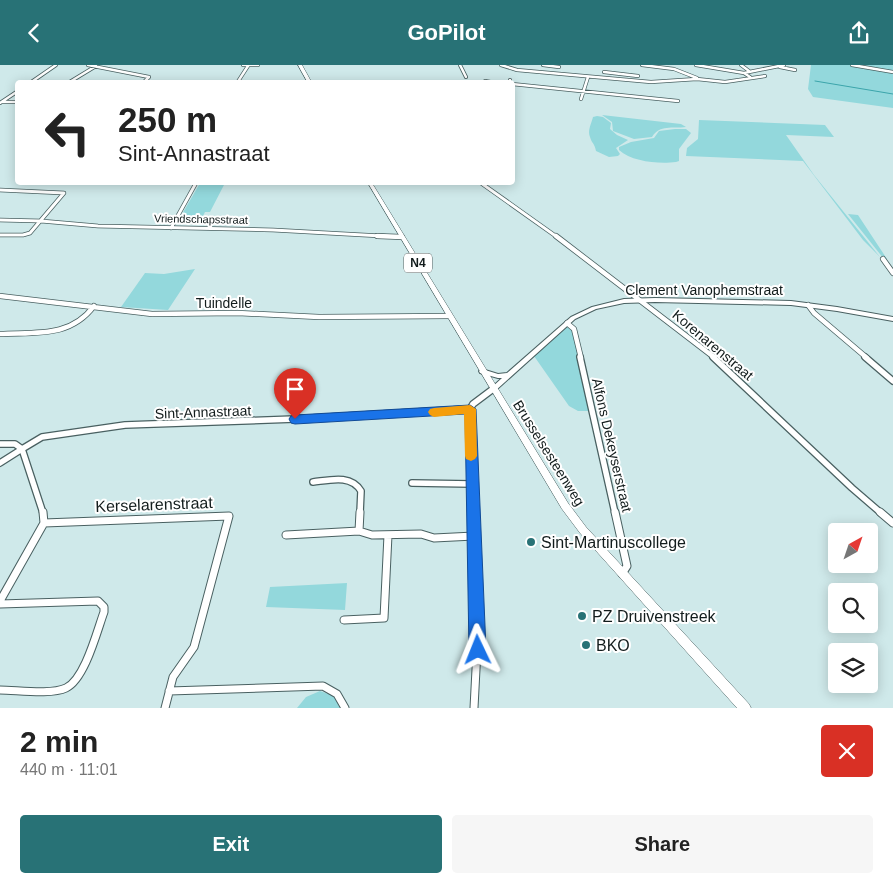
<!DOCTYPE html>
<meta charset="utf-8">
<style>
:root{--surface:#fff;--page:#f6f6f6;--text:#222;--muted:#767676;--accent:#287276}
body{margin:0;font-family:Arial,sans-serif;background:var(--page);color:var(--text);height:100vh;display:flex;flex-direction:column;font-size:19px;white-space:nowrap}
*{box-sizing:border-box;margin:0}
p{font-size:16px;color:var(--muted)}
.icon{flex:none;width:28px;height:28px;fill:none;stroke:currentColor;stroke-width:2;stroke-linecap:round;stroke-linejoin:round}
.map{position:relative;height:643px;overflow:hidden}
.details{display:flex;flex-direction:column;background:var(--surface);flex:1}
.details>*{flex:none}
.top-card{position:absolute;left:15px;top:15px;width:500px;height:105px;border-radius:5px;box-shadow:0 2px 12px #0003;background:#fff;color:var(--text);overflow:hidden}
.needle{width:32px;rotate:40deg}
.buttons{position:absolute;left:828px;top:458px;display:grid;gap:10px}
.buttons a{display:grid;place-items:center;width:50px;height:50px;border-radius:5px;background:var(--surface);box-shadow:0 2px 12px #0003;font-size:25px}
.pin{position:absolute;display:grid;place-items:center;width:42px;height:42px;color:#fff;margin:-51px -21px;border-radius:50% 50% 50% 0;rotate:-45deg;box-shadow:0 0 5px #0007}
.pin .icon{rotate:45deg}
.me{position:absolute;width:55px;margin:-28px;rotate:358deg;stroke-linejoin:round;filter:drop-shadow(0 0 4px #0008)}
.turn{display:flex;align-items:center;gap:18px;height:105px;padding:0 20px;font-size:22px}
.turn .icon{width:65px;height:65px;stroke-width:2.5}
.turn b{display:block;font-size:35px;line-height:42px}
.round{display:grid;place-items:center;flex:none;width:52px;height:52px;border-radius:5px;background:var(--page)}
.head{display:flex;align-items:center;justify-content:space-between;height:85px;padding:0 20px}
h1{font-size:30px;font-weight:700;line-height:38px}
.primary-button{display:flex;gap:10px;margin-top:auto;padding:10px 20px}
.primary-button a{flex:1;height:58px;border-radius:5px;background:var(--accent);color:#fff;font-size:20px;font-weight:700;line-height:58px;text-align:center}
.primary-button a+a{background:var(--page);color:var(--text)}
header{display:flex;justify-content:space-between;align-items:center;height:65px;padding:0 20px;background:var(--accent);color:#fff;font-size:22px;font-weight:700}
.map>svg:first-child{display:block}
</style>
<header><svg class="icon" aria-label="back" viewBox="0 0 24 24"><path d="M15 5l-7 7 7 7"/></svg>GoPilot<svg class="icon" aria-label="share" viewBox="0 0 24 24"><path d="M12 15V3M7 8l5-5 5 5M5 13v7h14v-7"/></svg></header>
<div class="map">
<svg width="893" height="643" viewBox="0 0 893 643">
<rect width="100%" height="100%" fill="#cfe9ea"/>
<path fill="#93d8dc" d="M 811,0 L 893,0 L 893,43 L 813,32 L 808,24 Z
M 602,50 L 681,59 L 686,62 C 672,64 660,59 652,72 L 634,74 L 613,66 L 612,57 Z
M 597,51 L 603,52 L 611,58 L 610,64 L 617,70 L 628,75 L 616,83 L 620,89 L 618,91 L 609,92 L 596,86 C 594,77 592,79 590,72 C 587,66 592,57 593,52 Z
M 699,55 L 825,60 L 834,72 L 786,70 L 814,110 L 880,192 L 863,175 L 803,96 L 686,91 L 687,83 L 698,74 Z
M 675,64 L 686,64 L 691,68 L 679,84 L 679,96 L 676,97 C 659,99 632,97 619,85 L 619,82 L 631,77 L 654,73 L 659,66 Z
M 200,118 L 225,118 L 210,147 L 205,147 L 203,151 L 181,151 Z
M 848,149 L 858,150 L 887,194 L 884,194 Z
M 195,204 L 168,245 L 121,242 L 145,208 L 164,209 Z
M 567,262 L 572,264 L 591,346 L 578,346 L 569,341 L 534,291 Z
M 347,518 L 345,545 L 266,542 L 270,522 Z
M 320,626 L 334,631 L 340,643 L 297,643 L 306,632 Z"/>
<g fill="none" stroke-linecap="round" stroke-linejoin="round">
<path stroke="#3ba5ab" stroke-width="1" d="M 815,16 L 893,29"/>
<g stroke="#496061" stroke-width="4">
<path id="minor-far4" d="M 88,0 L 149,12 L 143,18
M 243,0 L 258,0
M 460,0 L 466,12
M 501,0 L 517,5 L 651,17 L 697,14 L 725,17 L 765,11
M 543,0 L 559,2
M 642,0 L 674,4 L 697,13
M 696,0 L 744,8 L 750,12
M 741,0 L 749,6
M 852,0 L 893,7
M 780,2 L 795,5
M 604,7 L 638,11
M 744,8 L 784,0
M 485,16 L 496,18
M 30,18 L 56,0
M 68,18 L 96,1
M 237,18 L 248,1
M 509,18 L 510,15
M 512,19 L 678,36
M 581,34 L 588,12
M 2,37 L 18,37
M 0,38 L 18,26"/>
</g>
<g stroke="#496061" stroke-width="4.5">
<path id="minor-far3" d="M 481,118 L 557,172
M 0,125 L 64,128 L 30,168 L 23,170 L 0,170
M 0,155 L 41,156 L 98,161 L 273,165 L 400,172
M 171,163 L 196,118"/>
</g>
<g stroke="#496061" stroke-width="6">
<path id="minor-far2" d="M 377,171 L 402,172
M 556,171 L 715,293
M 883,194 L 893,208
M 0,231 L 152,249 L 238,248 L 319,252 L 449,251
M 808,240 L 814,248 L 867,293
M 567,258 L 574,264 L 581,293
M 0,269 C 36,267 70,273 94,241"/>
</g>
<g stroke="#496061" stroke-width="8">
<path id="minor-far1" d="M 580,292 L 615,448
M 713,292 L 852,423 L 881,448
M 865,292 L 893,316
M 470,344 L 473,448
M 0,379 L 15,379 L 22,384 L 42,372 L 125,360 L 295,354 L 470,344 L 473,339 L 493,324
M 0,398 L 22,384 L 43,448
M 313,417 C 330,415 351,409 361,426 L 360,448
M 412,418 L 472,419"/>
</g>
<g stroke="#496061" stroke-width="9">
<path id="minor" d="M 473,447 L 477,585 L 474,643
M 615,447 L 627,501 L 622,509
M 880,447 L 893,458
M 44,458 L 229,451 L 194,582 L 173,612 L 165,643
M 359,466 L 360,447
M 286,470 L 359,466 L 372,470 L 421,469 L 434,473 L 474,471
M 0,536 L 44,458 L 43,447
M 0,539 L 98,536 L 104,542 L 104,547 C 97,566 85,614 66,623 C 51,630 17,625 0,625
M 344,555 L 384,553 L 388,470
M 169,626 L 323,621 L 337,629 L 345,643"/>
</g>
<g stroke="#496061" stroke-width="2">
<path id="tertiary" d="M 655,233 L 791,236 L 837,242 L 893,252 L 893,256 L 837,246 L 791,240 L 655,237 L 624,238 L 596,244 L 575,254 L 495,326 L 493,326 L 490,324 L 502,313 L 498,313 L 480,308 L 479,306 L 482,304 L 498,309 L 507,308 L 571,252 L 592,242 L 624,234 Z"/>
</g>
<g stroke="#496061" stroke-width="1">
<path id="primary" d="M 298,0 L 302,0 L 312,18 L 308,18 Z
M 368,118 L 372,118 L 568,438 L 586,462 L 749,639 L 751,643 L 737,643 L 580,468 L 562,444 Z"/>
</g>
<use href="#minor-far4" stroke="#fff" stroke-width="2.5"/>
<use href="#minor-far3" stroke="#fff" stroke-width="3"/>
<use href="#minor-far2" stroke="#fff" stroke-width="4.5"/>
<use href="#minor-far1" stroke="#fff" stroke-width="5.5"/>
<use href="#minor" stroke="#fff" stroke-width="7"/>
<use href="#tertiary" fill="#fff" fill-rule="evenodd"/>
<use href="#primary" fill="#fff" fill-rule="evenodd"/>
</g>
<path fill="#1a73e8" stroke="#114b97" d="M 470,340 L 476,344 L 486,585 L 483,591 L 478,593 L 472,591 L 469,585 L 465,349 L 295,359 L 291,358 L 289,354 L 291,351 L 295,350 Z"/>
<path fill="#f59e0b" d="M 470,340 L 476,344 L 477,391 L 475,394 L 471,396 L 466,394 L 465,391 L 464,349 L 434,352 L 430,350 L 428,347 L 430,344 L 434,343 Z"/>
<g fill="#287276" stroke="#fff" stroke-width="2">
<circle cx="531" cy="477" r="5"/>
<circle cx="582" cy="551" r="5"/>
<circle cx="586" cy="580" r="5"/>
</g>
<g text-anchor="middle" stroke-width="4" stroke-linejoin="round" paint-order="stroke">
<g font-size="11" fill="#121c1c" stroke="#fff">
<text transform="translate(201 154) rotate(1)" y="4">Vriendschapsstraat</text>
</g>
<rect fill="#fff" stroke="#596060" stroke-width="1" x="404" y="188.5" width="28" height="19" rx="4"/>
<g font-size="12" font-weight="bold" fill="#121c1c">
<text x="418" y="202">N4</text>
</g>
<g font-size="14" fill="#121c1c" stroke="#fff">
<text x="704" y="230">Clement Vanophemstraat</text>
<text x="224" y="243">Tuindelle</text>
<text transform="translate(713 280) rotate(40)" y="5">Korenarenstraat</text>
<text transform="translate(203 347) rotate(-2)" y="5">Sint-Annastraat</text>
<text transform="translate(612 380) rotate(77)" y="5">Alfons Dekeyserstraat</text>
<text transform="translate(549 388) rotate(58)" y="5">Brusselsesteenweg</text>
</g>
<g font-size="16" fill="#121c1c" stroke="#fff">
<text transform="translate(154 439) rotate(-2)" y="6">Kerselarenstraat</text>
</g>
<g font-size="16" fill="#121c1c" stroke="#fff" text-anchor="start">
<text x="541" y="483">Sint-Martinuscollege</text>
<text x="592" y="557">PZ Druivenstreek</text>
<text x="596" y="586">BKO</text>
</g>
</g>
</svg>
<div class="buttons">
<a><svg class="needle" viewBox="-14 -14 28 28"><path d="M0-13l5 13h-10z" fill="#e53935"/><path d="M0 13l5-13h-10z" fill="#767676"/></svg></a>
<a><svg class="icon" aria-label="search" viewBox="0 0 24 24"><circle cx="10" cy="10" r="6"/><path d="M15 15l6 6"/></svg></a>
<a><svg class="icon" aria-label="layers" viewBox="0 0 24 24"><path d="M12 4l9 5-9 5-9-5zM3 14l9 5 9-5"/></svg></a>
</div>
<div class="pin" style="left:295px;top:354px;background:#d93025"><svg class="icon" aria-label="arrive" viewBox="0 0 24 24"><path d="M6 21V4h12l-3 4 3 4H6"/></svg></div>
<svg class="me" style="left:478px;top:585px" viewBox="-20 -20 40 40"><path d="M0-17L14 15 0 8-14 15z" fill="#1a73e8" stroke="#fff" stroke-width="4"/></svg>
<div class="top-card">
<div class="turn"><svg class="icon" aria-label="left" viewBox="0 0 24 24"><path d="M17 20v-9H6M10 6l-5 5 5 5"/></svg><div><b>250 m</b>Sint-Annastraat</div></div>
</div>
</div>
<section class="details">
<div class="head"><div><h1>2 min</h1><p>440 m · 11:01</p></div><a class="round" style="background:#d93025;color:#fff"><svg class="icon" aria-label="close" viewBox="0 0 24 24"><path d="M6 6l12 12M18 6L6 18"/></svg></a></div>
<div class="primary-button"><a>Exit</a><a>Share</a></div>
</section>
